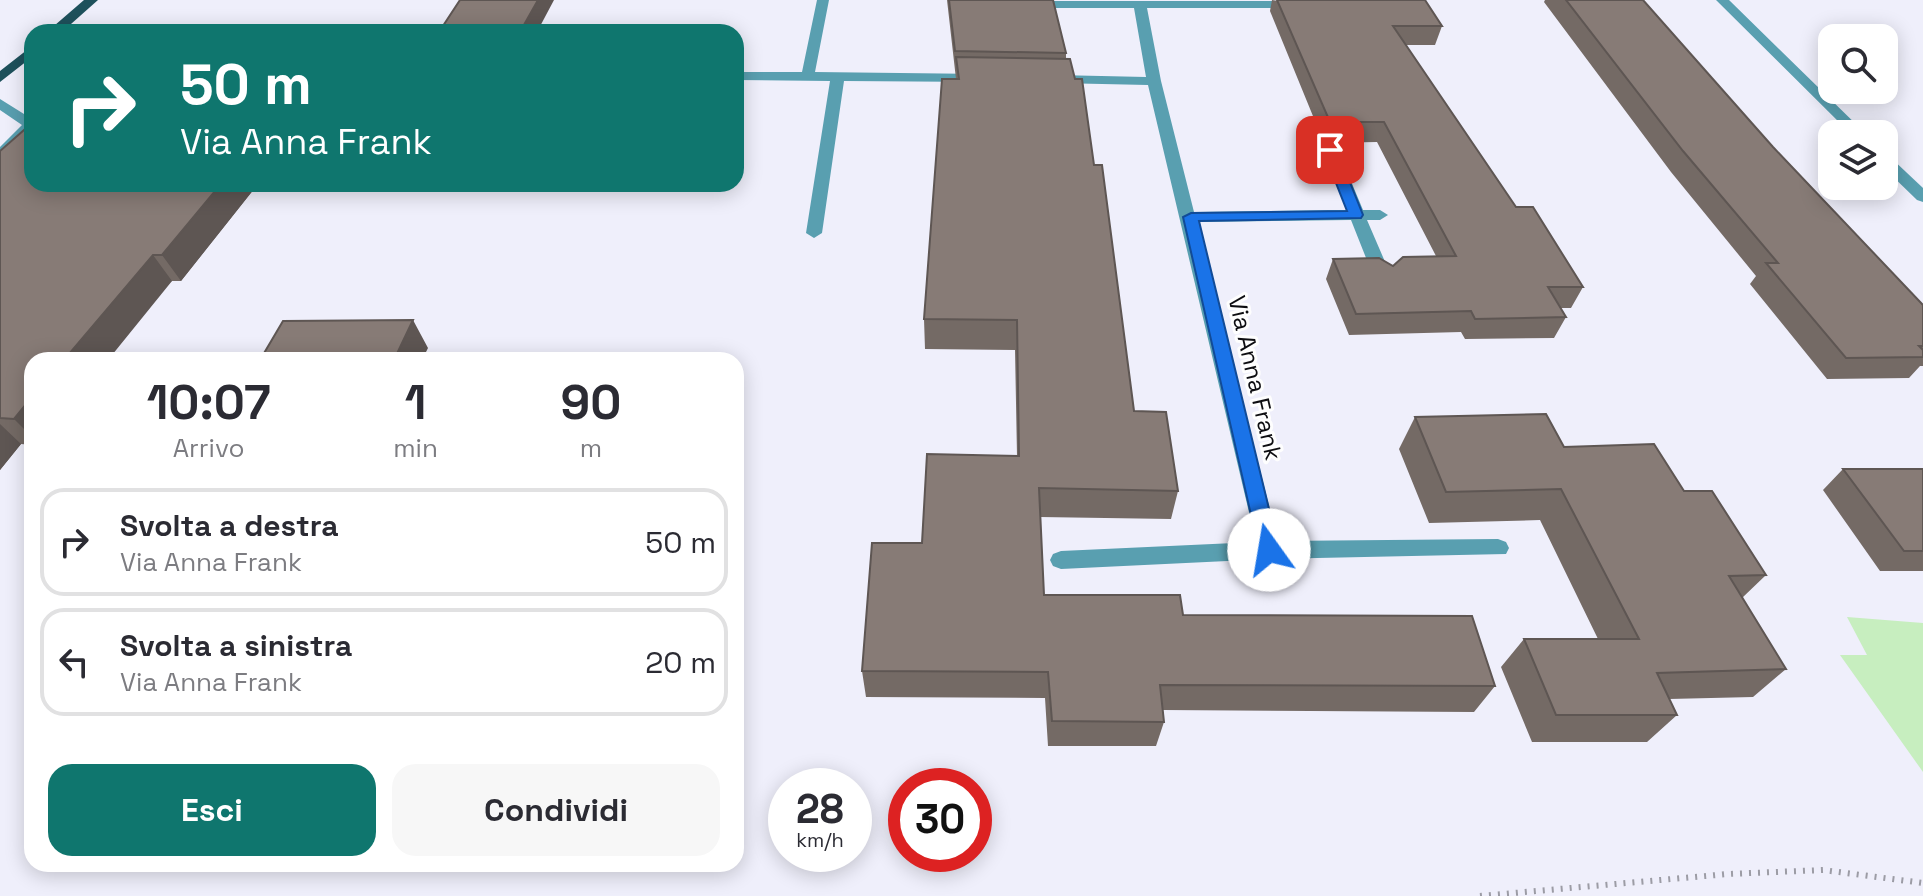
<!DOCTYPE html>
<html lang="it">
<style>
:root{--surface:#fff;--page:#f7f7f7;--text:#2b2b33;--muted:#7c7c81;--line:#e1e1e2;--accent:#0f766e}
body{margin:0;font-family:"Space Grotesk",sans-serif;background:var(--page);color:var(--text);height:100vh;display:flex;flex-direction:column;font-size:30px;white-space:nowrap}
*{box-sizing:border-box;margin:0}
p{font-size:26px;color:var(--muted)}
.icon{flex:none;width:44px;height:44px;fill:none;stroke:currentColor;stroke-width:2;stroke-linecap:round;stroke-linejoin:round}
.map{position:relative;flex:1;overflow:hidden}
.details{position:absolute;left:24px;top:352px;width:720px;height:520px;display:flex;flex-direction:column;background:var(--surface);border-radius:24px;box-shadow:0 4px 20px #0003}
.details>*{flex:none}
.hud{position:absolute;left:24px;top:24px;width:720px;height:168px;border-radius:24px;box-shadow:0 4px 20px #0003;background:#0f766e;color:#fff;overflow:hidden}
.tools{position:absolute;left:1818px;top:24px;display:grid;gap:16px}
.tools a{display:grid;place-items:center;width:80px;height:80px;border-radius:16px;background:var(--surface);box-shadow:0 4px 20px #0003;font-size:40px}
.speed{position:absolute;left:768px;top:768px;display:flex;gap:16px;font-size:40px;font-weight:700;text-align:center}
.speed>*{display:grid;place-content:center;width:104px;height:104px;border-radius:50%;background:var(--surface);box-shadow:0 4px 20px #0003;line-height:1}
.speed small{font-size:20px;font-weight:400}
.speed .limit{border:12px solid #d22;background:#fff;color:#111}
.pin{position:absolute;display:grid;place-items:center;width:68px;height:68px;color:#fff;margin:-34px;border-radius:16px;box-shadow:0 4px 12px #0006}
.me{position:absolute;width:88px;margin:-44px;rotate:347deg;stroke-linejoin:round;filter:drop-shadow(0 0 6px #0008)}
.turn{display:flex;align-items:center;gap:28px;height:168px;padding:0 24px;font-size:36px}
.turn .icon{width:104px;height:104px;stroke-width:2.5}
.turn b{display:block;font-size:56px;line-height:68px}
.eta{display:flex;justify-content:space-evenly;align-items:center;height:136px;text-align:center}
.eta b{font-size:48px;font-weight:700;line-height:56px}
.primary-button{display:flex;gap:16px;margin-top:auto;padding:16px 24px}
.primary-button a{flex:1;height:92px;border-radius:24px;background:var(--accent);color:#fff;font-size:32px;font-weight:700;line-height:92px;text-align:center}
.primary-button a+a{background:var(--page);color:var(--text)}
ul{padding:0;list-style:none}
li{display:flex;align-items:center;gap:24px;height:108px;margin:0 16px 12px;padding:0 8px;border:4px solid var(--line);border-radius:24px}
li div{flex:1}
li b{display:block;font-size:30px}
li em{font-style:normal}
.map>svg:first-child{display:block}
</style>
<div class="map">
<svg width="1923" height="896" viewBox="0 0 1923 896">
<rect width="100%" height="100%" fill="#efeffb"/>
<path fill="#c7eebf" d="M 1847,617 L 1923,623 L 1923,772 L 1840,655 L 1867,655 Z"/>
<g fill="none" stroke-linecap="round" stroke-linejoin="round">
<path stroke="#9c9ca5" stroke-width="6" stroke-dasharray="2 7" stroke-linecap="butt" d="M 1480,896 L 1728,874 L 1823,870 L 1923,883"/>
<path fill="#599fb0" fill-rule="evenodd" d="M 817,0 L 829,0 L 815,72 L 984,74 L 991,78 L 984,82 L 844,81 L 822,233 L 814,238 L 806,233 L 830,81 L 736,80 L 736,72 L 802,72 Z
M 1716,0 L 1729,0 L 1866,134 L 1851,134 Z
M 1042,1 L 1302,1 L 1302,7 L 1298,8 L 1147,8 L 1161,81 L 1194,212 L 1347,210 L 1322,150 L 1330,145 L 1338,150 L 1363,210 L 1380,210 L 1388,215 L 1380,220 L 1367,220 L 1392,278 L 1383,284 L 1374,278 L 1351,220 L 1197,222 L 1278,541 L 1498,539 L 1506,542 L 1509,548 L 1506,554 L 1269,559 L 1061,569 L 1053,566 L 1050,560 L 1053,554 L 1061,551 L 1256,542 L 1148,85 L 1056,83 L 1049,79 L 1056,75 L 1146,77 L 1134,8 L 1046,8 L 1042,7 Z
M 0,99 L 32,119 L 32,132 L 0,160 L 0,147 L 22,125 L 0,110 Z
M 1884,154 L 1889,156 L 1923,188 L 1923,202 L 1917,200 L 1884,168 Z"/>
<path fill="#1e515c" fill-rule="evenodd" d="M 84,0 L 98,0 L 62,32 L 47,32 Z
M 32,46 L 32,57 L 0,82 L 0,71 Z"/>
</g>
<path fill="#746a65" d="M 947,0 L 1053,0 L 1066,53 L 1066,58 L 1094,165 L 1134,411 L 1178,491 L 1171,519 L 1040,517 L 1044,595 L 1183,615 L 1495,686 L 1474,712 L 1163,710 L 1164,722 L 1156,746 L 1048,746 L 1045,698 L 866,697 L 862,671 L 922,543 L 1017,456 L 1015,350 L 925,349 L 924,319 L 956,79 Z
M 1272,0 L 1442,26 L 1435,45 L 1406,45 L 1516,207 L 1583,287 L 1571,308 L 1561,308 L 1566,317 L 1554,338 L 1465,339 L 1461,332 L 1349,335 L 1326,279 L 1333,259 L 1393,266 L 1436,256 L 1377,142 L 1324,143 L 1270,11 Z
M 1545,0 L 1643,0 L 1773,147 L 1923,305 L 1923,366 L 1920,366 L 1909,378 L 1827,379 L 1750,284 L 1756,276 L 1671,172 L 1544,2 Z
M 0,151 L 32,184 L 258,184 L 181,281 L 172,281 L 32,360 L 32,445 L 21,444 L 0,470 Z
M 1415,417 L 1564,447 L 1684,491 L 1766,575 L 1742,598 L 1786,669 L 1753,697 L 1669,699 L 1677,715 L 1647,742 L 1532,742 L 1501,667 L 1524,639 L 1598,639 L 1540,520 L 1429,523 L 1399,449 Z
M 1843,469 L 1923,469 L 1923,571 L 1880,571 L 1823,490 Z"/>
<path fill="#5e5653" d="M 538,0 L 554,0 L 537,32 L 520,32 Z
M 274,26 L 277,32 L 268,32 Z
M 221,184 L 258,184 L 181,281 L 162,255 Z
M 153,255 L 172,281 L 108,360 L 64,360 Z
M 413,320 L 428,348 L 422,360 L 394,360 Z
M 32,397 L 32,437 L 14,419 Z
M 0,424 L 21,444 L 0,470 Z"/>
<path fill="#877b76" stroke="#5e5653" stroke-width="2" d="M 460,0 L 538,0 L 520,32 L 439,32 Z
M 949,0 L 1053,0 L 1066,53 L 955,51 Z
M 1277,0 L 1425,0 L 1442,26 L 1393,26 L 1516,207 L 1533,207 L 1583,287 L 1548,287 L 1566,317 L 1475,319 L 1471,311 L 1356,314 L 1333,259 L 1379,258 L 1393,266 L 1403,257 L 1456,256 L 1384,122 L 1330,122 Z
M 1566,0 L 1643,0 L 1773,147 L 1923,305 L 1923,346 L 1919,346 L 1923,350 L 1923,357 L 1846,358 L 1766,263 L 1778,263 L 1683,151 Z
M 208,25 L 274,26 L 268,32 L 200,32 Z
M 956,57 L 1070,59 L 1075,79 L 1082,79 L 1094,165 L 1102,165 L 1134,411 L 1166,412 L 1178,491 L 1039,488 L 1044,595 L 1180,595 L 1183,615 L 1472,616 L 1495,686 L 1160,685 L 1164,722 L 1052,721 L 1048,672 L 862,671 L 872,543 L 922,543 L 927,454 L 1019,456 L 1017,320 L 924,319 L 942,79 L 959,79 Z
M 32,123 L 32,184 L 221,184 L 162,255 L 153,255 L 64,360 L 32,360 L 32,397 L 14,419 L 0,418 L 0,151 Z
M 413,320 L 394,360 L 260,360 L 283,321 Z
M 1546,414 L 1564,447 L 1654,444 L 1684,491 L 1712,491 L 1766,575 L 1729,576 L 1786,669 L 1657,673 L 1677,715 L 1556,715 L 1524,639 L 1639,639 L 1561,489 L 1446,492 L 1415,417 Z
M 1843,469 L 1923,469 L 1923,551 L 1904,551 Z"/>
<path fill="#1a73e8" stroke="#114b97" stroke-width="2" d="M 1325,147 L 1337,150 L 1363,215 L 1361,218 L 1199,221 L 1279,550 L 1269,558 L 1259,550 L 1183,217 L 1191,213 L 1347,211 L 1323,150 Z"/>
<g text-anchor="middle" stroke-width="6" stroke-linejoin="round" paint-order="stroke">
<g font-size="24" fill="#0d0d11" stroke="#fefefe">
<text transform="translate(1255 378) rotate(77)" y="8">Via Anna Frank</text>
</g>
</g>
</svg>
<div class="tools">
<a><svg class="icon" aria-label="search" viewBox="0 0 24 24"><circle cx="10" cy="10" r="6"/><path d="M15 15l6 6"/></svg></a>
<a><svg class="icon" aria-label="layers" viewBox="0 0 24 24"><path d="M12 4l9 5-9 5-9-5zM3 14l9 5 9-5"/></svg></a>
</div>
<div class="speed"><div>28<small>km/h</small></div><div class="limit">30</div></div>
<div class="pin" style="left:1330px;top:150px;background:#d93025"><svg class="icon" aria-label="arrive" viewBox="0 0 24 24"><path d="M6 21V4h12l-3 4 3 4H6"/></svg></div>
<svg class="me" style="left:1269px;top:550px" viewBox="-20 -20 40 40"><circle r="19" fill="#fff"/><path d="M0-13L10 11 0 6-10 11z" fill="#1a73e8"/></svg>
<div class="hud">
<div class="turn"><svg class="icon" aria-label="right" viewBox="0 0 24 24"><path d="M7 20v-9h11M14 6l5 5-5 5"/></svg><div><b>50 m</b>Via Anna Frank</div></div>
</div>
<section class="details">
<div class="eta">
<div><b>10:07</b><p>Arrivo</p></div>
<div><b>1</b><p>min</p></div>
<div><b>90</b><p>m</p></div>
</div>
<ul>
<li><svg class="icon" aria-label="right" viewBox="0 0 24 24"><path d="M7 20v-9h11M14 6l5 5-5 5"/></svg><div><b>Svolta a destra</b><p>Via Anna Frank</p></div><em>50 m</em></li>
<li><svg class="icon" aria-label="left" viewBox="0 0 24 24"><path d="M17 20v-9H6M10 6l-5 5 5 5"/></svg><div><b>Svolta a sinistra</b><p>Via Anna Frank</p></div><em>20 m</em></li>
</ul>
<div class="primary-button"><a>Esci</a><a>Condividi</a></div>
</section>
</div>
